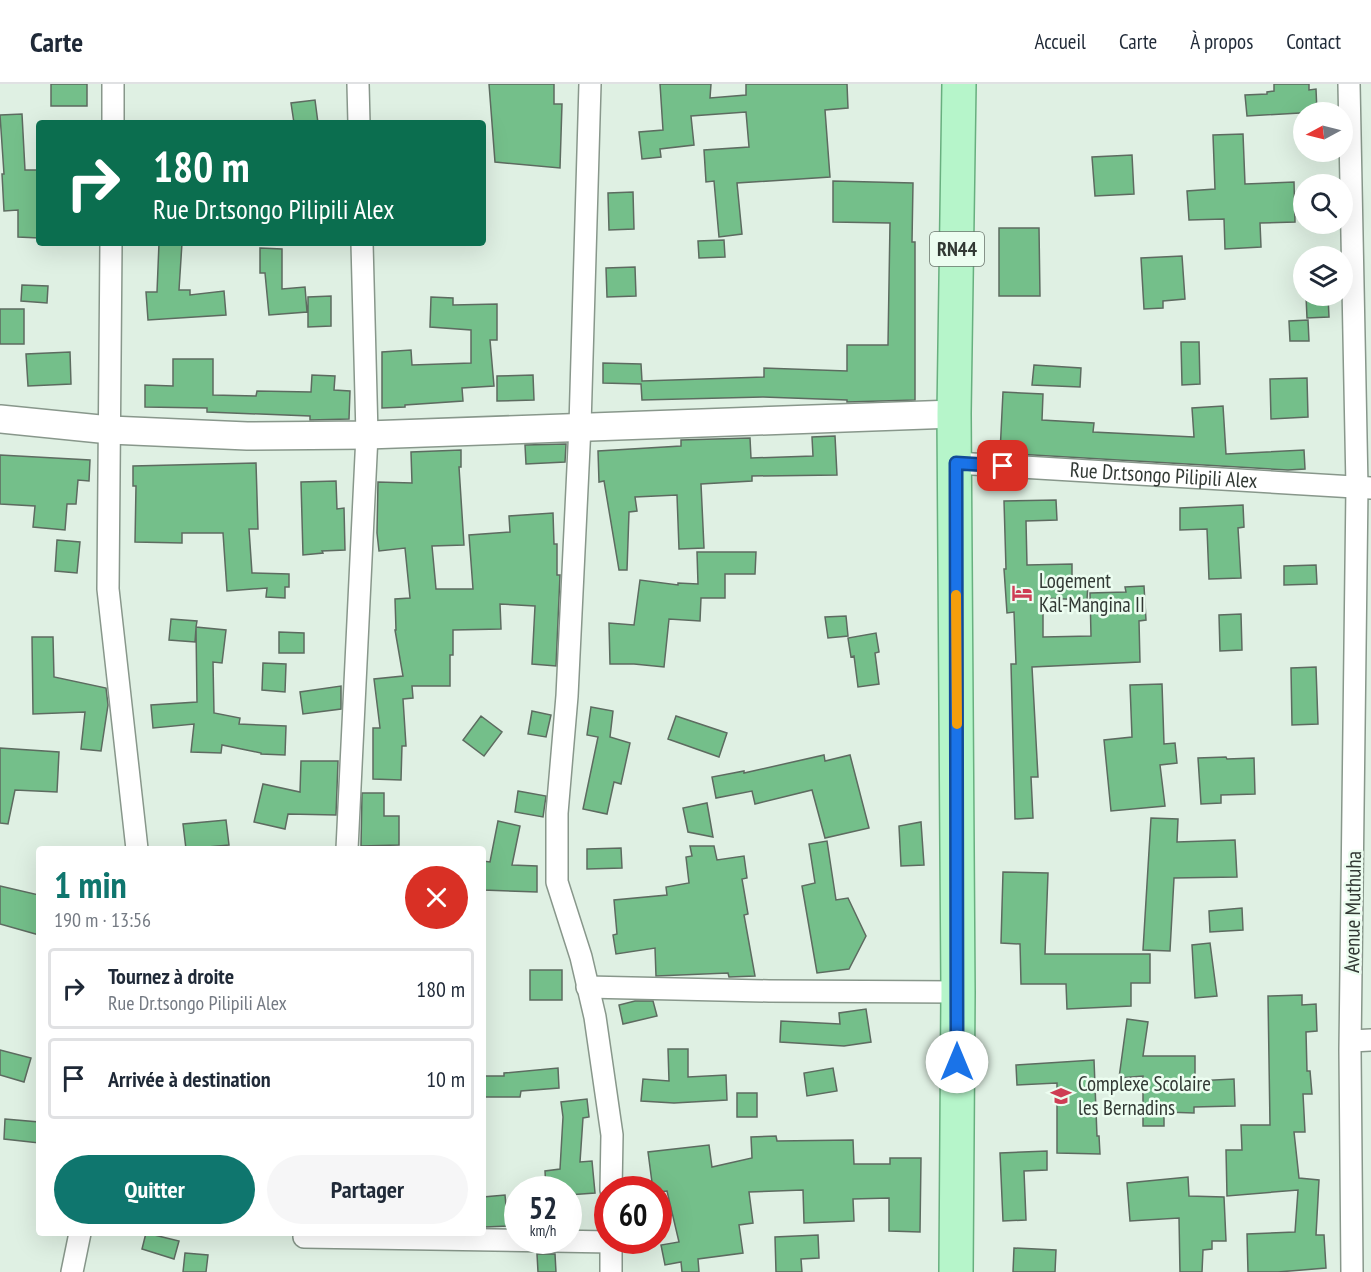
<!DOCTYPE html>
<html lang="fr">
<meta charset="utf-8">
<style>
:root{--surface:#fff;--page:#f6f6f7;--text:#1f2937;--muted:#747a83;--line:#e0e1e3;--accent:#0f766e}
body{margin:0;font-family:"PT Sans Narrow",sans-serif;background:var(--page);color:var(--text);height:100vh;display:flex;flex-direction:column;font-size:22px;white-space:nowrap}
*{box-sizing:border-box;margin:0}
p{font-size:20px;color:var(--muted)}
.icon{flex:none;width:33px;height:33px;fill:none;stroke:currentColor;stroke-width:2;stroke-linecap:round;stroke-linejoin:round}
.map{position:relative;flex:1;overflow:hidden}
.panel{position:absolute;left:36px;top:762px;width:450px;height:390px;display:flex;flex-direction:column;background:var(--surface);border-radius:6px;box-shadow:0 6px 24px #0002}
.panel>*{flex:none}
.hud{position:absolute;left:36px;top:36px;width:450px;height:126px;border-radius:6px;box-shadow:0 6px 24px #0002;background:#0b6e4f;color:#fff;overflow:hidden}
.needle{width:39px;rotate:263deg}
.controls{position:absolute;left:1293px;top:18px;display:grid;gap:12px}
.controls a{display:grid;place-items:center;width:60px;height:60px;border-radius:50%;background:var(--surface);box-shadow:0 6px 24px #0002;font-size:30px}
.speed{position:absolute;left:504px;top:1092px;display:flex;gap:12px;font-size:30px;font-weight:700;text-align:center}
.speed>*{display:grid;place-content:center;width:78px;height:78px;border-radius:50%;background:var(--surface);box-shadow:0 6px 24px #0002;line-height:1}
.speed small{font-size:15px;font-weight:400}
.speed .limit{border:9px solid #d22;background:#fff;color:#111}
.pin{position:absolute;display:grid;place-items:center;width:51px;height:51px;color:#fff;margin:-26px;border-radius:12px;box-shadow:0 3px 9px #0006}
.me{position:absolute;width:66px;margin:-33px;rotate:0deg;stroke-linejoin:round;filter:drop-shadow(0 0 4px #0008)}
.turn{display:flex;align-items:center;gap:21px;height:126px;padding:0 18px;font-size:27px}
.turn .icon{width:78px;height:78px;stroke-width:2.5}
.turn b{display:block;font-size:42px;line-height:51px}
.round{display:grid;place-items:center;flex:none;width:63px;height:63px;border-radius:32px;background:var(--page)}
.overview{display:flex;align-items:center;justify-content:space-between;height:102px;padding:0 18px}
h1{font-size:36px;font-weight:600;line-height:45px;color:var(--accent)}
.action{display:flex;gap:12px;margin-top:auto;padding:12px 18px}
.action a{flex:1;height:69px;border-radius:36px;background:var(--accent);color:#fff;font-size:24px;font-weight:600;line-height:69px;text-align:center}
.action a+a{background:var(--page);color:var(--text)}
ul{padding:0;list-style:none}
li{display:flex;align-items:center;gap:18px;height:81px;margin:0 12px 9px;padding:0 6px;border:3px solid var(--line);border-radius:6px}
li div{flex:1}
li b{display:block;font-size:22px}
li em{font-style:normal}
header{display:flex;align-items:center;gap:36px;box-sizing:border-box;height:84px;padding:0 30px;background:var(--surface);border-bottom:2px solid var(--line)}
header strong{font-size:28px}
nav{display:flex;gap:33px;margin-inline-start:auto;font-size:21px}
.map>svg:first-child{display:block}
</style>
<header>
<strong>Carte</strong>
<nav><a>Accueil</a><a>Carte</a><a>À propos</a><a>Contact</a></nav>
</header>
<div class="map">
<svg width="1371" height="1188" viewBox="0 0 1371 1188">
<rect width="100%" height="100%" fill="#dff0e3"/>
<path fill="#74bf8a" stroke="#5d6b60" stroke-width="1.5" d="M 51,0 L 87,0 L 87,22 L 51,22 Z
M 489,0 L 554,0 L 554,20 L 562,20 L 560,84 L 495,78 Z
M 660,0 L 711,0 L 710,14 L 746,11 L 746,0 L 847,0 L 848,24 L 825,26 L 830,93 L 737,99 L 742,150 L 719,153 L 714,97 L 706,98 L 704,66 L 749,63 L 746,28 L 691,32 L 694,61 L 660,65 L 661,73 L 642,75 L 639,48 L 663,46 Z
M 1274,0 L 1309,0 L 1309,6 L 1316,5 L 1317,28 L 1247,32 L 1245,11 L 1267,10 L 1267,8 L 1274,7 Z
M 315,16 L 318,39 L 294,39 L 291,19 Z
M 22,30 L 25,86 L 39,86 L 39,154 L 18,153 L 18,126 L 4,127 L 2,90 L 4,90 L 0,31 Z
M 1243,50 L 1245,100 L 1294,98 L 1295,138 L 1260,139 L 1261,163 L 1225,165 L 1224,135 L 1189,136 L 1187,107 L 1215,105 L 1213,51 Z
M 1132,71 L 1134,110 L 1095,112 L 1092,73 Z
M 833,97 L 913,99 L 912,158 L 915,158 L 915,316 L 847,318 L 847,316 L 763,313 L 642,316 L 641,300 L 603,299 L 603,279 L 641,280 L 642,297 L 764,293 L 764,284 L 847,287 L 847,261 L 888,261 L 890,139 L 833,138 Z
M 633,108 L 634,145 L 609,146 L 608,109 Z
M 999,144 L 1039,144 L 1040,212 L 999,212 Z
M 724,156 L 725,173 L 699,174 L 698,157 Z
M 159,159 L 182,159 L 179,206 L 190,206 L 190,211 L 224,207 L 226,231 L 148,236 L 146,208 L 157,208 Z
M 260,164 L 282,165 L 282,205 L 305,203 L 307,228 L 269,231 L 265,189 L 260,189 Z
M 1182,172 L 1185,215 L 1163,217 L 1163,224 L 1144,225 L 1141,174 Z
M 635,183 L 636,212 L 607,213 L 606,184 Z
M 22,201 L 48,202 L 47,219 L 21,217 Z
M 331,212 L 331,242 L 308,243 L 308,213 Z
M 1306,212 L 1328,212 L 1329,233 L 1307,234 Z
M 431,213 L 453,214 L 453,221 L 497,220 L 497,256 L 490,256 L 494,302 L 462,304 L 463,317 L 405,321 L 405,323 L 382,324 L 382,268 L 411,266 L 412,281 L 471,279 L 471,246 L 430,243 Z
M 0,225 L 24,225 L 24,260 L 0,260 Z
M 1308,236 L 1309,257 L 1290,257 L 1289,237 Z
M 1181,258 L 1199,258 L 1200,300 L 1182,301 Z
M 70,268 L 71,300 L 28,302 L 26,270 Z
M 173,275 L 213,275 L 213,311 L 256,312 L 257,307 L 311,308 L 312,291 L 335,292 L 334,306 L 350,307 L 349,335 L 310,336 L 310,332 L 207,328 L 207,324 L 145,323 L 145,301 L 173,302 Z
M 1034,281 L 1081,284 L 1080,303 L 1032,301 Z
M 533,291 L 534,316 L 497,317 L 497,292 Z
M 1307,294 L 1308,333 L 1271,335 L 1270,295 Z
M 1003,308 L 1043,310 L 1042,336 L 1094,339 L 1093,348 L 1194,353 L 1192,324 L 1223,322 L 1226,370 L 1304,366 L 1305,385 L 1288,386 L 1000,369 Z
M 835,352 L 837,391 L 752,392 L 752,397 L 701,400 L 704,464 L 679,465 L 677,411 L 635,413 L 637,427 L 629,428 L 627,486 L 619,486 L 604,397 L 599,398 L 598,367 L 681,362 L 681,356 L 750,354 L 751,374 L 813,372 L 812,353 Z
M 566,360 L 565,378 L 526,380 L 525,361 Z
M 461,366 L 461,383 L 459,383 L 464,461 L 432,462 L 436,505 L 473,505 L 469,451 L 510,448 L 509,432 L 553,429 L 554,460 L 557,460 L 557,491 L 560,491 L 556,582 L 532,580 L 535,522 L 500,520 L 501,545 L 453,546 L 453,571 L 450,571 L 450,602 L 412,602 L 413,614 L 403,615 L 406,662 L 402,662 L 401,696 L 373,695 L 373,644 L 380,644 L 374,595 L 403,592 L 395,546 L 396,546 L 395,515 L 410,514 L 405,464 L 379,467 L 377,449 L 378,398 L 412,399 L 411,368 Z
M 0,371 L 90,376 L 89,397 L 78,396 L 76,420 L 67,420 L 65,446 L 33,443 L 35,422 L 0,420 Z
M 256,379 L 258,445 L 249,445 L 252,489 L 289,490 L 289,503 L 285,503 L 285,514 L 266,513 L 267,504 L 227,507 L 223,449 L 182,449 L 182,459 L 135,458 L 136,402 L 133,402 L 133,382 Z
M 336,397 L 337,425 L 344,424 L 345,466 L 322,467 L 323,469 L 303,471 L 301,398 Z
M 1056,416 L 1057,436 L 1026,437 L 1027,481 L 1072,480 L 1072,497 L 1088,498 L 1087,516 L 1043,514 L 1043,553 L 1091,552 L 1090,509 L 1126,508 L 1125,503 L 1144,502 L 1146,536 L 1139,537 L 1140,578 L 1032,583 L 1038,693 L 1031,693 L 1033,734 L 1015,735 L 1011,580 L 1016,580 L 1014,528 L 1007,529 L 1004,485 L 1006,485 L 1004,417 Z
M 1243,421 L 1244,443 L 1238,444 L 1241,494 L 1209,495 L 1207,445 L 1180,446 L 1180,424 Z
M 57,456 L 80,458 L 77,489 L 55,487 Z
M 697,468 L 756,468 L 755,490 L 725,490 L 725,514 L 701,514 L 700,537 L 669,535 L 664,583 L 634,580 L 610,580 L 609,539 L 634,541 L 640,496 L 678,501 L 678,499 L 698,500 Z
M 1316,481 L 1317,500 L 1284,501 L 1284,482 Z
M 1241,530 L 1242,566 L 1220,567 L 1219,531 Z
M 846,532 L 848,552 L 828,554 L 825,533 Z
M 171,535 L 197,537 L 196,543 L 226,546 L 222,579 L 213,578 L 214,629 L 240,634 L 239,640 L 286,642 L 285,671 L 261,670 L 261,669 L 222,661 L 221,669 L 191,668 L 194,640 L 153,644 L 151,621 L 197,618 L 196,544 L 195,558 L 169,556 Z
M 279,548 L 304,549 L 304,569 L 279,569 Z
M 876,549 L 879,568 L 875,569 L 879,600 L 858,603 L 854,572 L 851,573 L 848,554 Z
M 32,553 L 53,553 L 54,593 L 106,604 L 108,621 L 101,667 L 81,665 L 85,628 L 33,630 Z
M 263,579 L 286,580 L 285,608 L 262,606 Z
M 1316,583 L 1318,640 L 1292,641 L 1291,584 Z
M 1162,600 L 1164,660 L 1175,659 L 1177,679 L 1160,681 L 1165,722 L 1111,727 L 1104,656 L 1132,653 L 1130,601 Z
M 341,602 L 341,625 L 303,630 L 300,608 Z
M 591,623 L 613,627 L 610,653 L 630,659 L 621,700 L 614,698 L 607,730 L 583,725 L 598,653 L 587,651 Z
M 532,627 L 551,631 L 546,653 L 528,650 Z
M 481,632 L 502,648 L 484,672 L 463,656 Z
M 676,632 L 727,649 L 719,673 L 668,655 Z
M 0,664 L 59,668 L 57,708 L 15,706 L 8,740 L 0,739 Z
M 824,671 L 825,677 L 850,671 L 869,744 L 825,754 L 812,706 L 755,720 L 752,707 L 716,714 L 712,693 L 744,687 L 744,689 Z
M 1226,673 L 1227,675 L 1254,674 L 1255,710 L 1221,711 L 1221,719 L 1201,720 L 1198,674 Z
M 301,677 L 338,677 L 336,731 L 288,730 L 285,745 L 254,738 L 263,700 L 300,708 Z
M 518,707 L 546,712 L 543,733 L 515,728 Z
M 362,709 L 384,709 L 384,732 L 399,732 L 399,761 L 361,762 Z
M 707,719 L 713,753 L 688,748 L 683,724 Z
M 1151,734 L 1178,735 L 1177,758 L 1235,756 L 1237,793 L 1174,794 L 1170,867 L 1143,866 Z
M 226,736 L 229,761 L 186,765 L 183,740 Z
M 498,737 L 520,742 L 512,781 L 537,782 L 537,808 L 483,806 L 483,777 L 490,778 Z
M 921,738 L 924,781 L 901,782 L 899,742 Z
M 827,757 L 836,816 L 848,814 L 866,852 L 849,885 L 817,889 L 802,802 L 815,799 L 809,760 Z
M 690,762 L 714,762 L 717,776 L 744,772 L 747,794 L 742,795 L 748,830 L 744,831 L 755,892 L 729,893 L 728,889 L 656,892 L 655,864 L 616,870 L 613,851 L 617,850 L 614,816 L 667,811 L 666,803 L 689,799 L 686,773 L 692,772 Z
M 621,764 L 622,784 L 587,785 L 587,765 Z
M 1003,788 L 1048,789 L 1045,870 L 1150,870 L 1150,899 L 1131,899 L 1131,922 L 1067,925 L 1066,900 L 1021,900 L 1020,860 L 1001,859 Z
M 0,802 L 39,811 L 39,851 L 0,840 Z
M 1242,824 L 1243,846 L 1210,848 L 1209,827 Z
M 1210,859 L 1217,912 L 1195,914 L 1192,861 Z
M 530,886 L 562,886 L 562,916 L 530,916 Z
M 1302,911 L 1302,921 L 1316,920 L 1317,947 L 1306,948 L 1307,987 L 1310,987 L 1312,1010 L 1303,1010 L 1305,1048 L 1294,1048 L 1299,1094 L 1319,1096 L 1316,1151 L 1324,1151 L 1326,1184 L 1278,1188 L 1248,1188 L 1247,1150 L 1295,1148 L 1298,1106 L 1227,1112 L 1226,1066 L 1242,1066 L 1241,1041 L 1270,1041 L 1268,912 Z
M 635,917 L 653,917 L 657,932 L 623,940 L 619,921 Z
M 866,925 L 871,958 L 844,962 L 780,958 L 781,937 L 840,940 L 839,929 Z
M 1127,935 L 1148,938 L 1143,972 L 1195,972 L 1195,997 L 1234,995 L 1235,1022 L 1194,1023 L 1194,1029 L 1164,1028 L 1164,1042 L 1143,1042 L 1143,992 L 1119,994 Z
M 668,965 L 688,965 L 688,993 L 726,991 L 727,1016 L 674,1019 L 641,1017 L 643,995 L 669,997 Z
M 0,966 L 31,974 L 24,998 L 0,991 Z
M 1094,976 L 1097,1052 L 1099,1052 L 1100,1070 L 1057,1069 L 1057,999 L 1017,1001 L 1016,981 Z
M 558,984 L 559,1004 L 521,1007 L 520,1013 L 483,1013 L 483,992 L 504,992 L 504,989 Z
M 833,984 L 837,1007 L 807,1012 L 804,989 Z
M 737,1009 L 757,1009 L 757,1033 L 737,1033 Z
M 587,1015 L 589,1033 L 583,1034 L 580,1078 L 592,1077 L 595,1109 L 568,1111 L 568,1106 L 546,1106 L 545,1087 L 560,1085 L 563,1033 L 561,1018 Z
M 5,1035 L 39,1038 L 39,1059 L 4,1055 Z
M 776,1052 L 777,1057 L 853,1056 L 854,1080 L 890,1080 L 890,1074 L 921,1074 L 920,1148 L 889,1147 L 889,1114 L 853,1115 L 854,1137 L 804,1139 L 803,1106 L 749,1108 L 753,1139 L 739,1141 L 743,1169 L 698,1175 L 699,1188 L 682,1188 L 681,1178 L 665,1181 L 661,1161 L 679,1158 L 667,1107 L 658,1108 L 658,1106 L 653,1106 L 648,1068 L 709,1061 L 712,1083 L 752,1074 L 751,1053 Z
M 1047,1067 L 1047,1086 L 1024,1087 L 1026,1136 L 1003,1137 L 1000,1069 Z
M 1188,1093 L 1189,1112 L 1224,1113 L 1226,1157 L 1212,1157 L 1212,1165 L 1203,1166 L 1202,1188 L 1180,1188 L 1179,1134 L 1130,1137 L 1127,1099 Z
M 505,1111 L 508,1142 L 485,1143 L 483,1113 Z
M 146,1149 L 179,1157 L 174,1175 L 142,1165 Z
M 818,1151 L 819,1174 L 801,1175 L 802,1188 L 776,1188 L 775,1153 Z
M 1014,1164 L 1056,1166 L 1055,1188 L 1013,1188 Z
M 185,1169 L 208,1171 L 206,1188 L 183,1188 Z
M 537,1170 L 555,1170 L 556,1188 L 538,1188 Z"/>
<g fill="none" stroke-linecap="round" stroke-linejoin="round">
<g stroke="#88978b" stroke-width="24">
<g id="minor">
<path d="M 358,0 L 359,39"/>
<path d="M 590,0 L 580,342 L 567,612 L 557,729 L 557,798 L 581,873 L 595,933 L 612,1051 L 611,1106"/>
<path d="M 1349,0 L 1357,403 L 1350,966 L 1352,1188"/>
<path d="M 113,39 L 113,0"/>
<path d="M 111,159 L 108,505 L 137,765"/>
<path id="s1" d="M 956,379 L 1371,404"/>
<path d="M 347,765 L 367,351 L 362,159"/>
<path d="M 587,903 L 769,907 L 958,908"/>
<path d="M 1351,957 L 1371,956"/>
<path d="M 304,1153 L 611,1158"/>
<path d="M 72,1188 L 80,1149"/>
<path d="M 611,1188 L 611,1156"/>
</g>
</g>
<g stroke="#88978b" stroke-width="30">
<path id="tertiary" d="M 0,335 L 110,346 L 247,352 L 367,351 L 954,330"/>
</g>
<g stroke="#68af7f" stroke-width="36">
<path id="primary" d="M 956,1188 L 958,908 L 954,330 L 959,0"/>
</g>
<use href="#minor" stroke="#fff" stroke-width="21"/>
<use href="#tertiary" stroke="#fff" stroke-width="27"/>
<use href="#primary" stroke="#b6f5ca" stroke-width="33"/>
</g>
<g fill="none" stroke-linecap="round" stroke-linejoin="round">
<g stroke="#114b97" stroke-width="15">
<path id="route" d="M 957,978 L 956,379 L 1003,382"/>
</g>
<use href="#route" stroke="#1a73e8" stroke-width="10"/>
<path stroke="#f59e0b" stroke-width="10" d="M 956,511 L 957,640"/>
</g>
<defs>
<g id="hotel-bare" transform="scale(1.62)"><path d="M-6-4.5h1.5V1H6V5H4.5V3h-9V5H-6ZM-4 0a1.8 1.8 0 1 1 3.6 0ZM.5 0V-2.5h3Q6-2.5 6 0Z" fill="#ce3d54" stroke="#ecfdf0" stroke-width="2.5" paint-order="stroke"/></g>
<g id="school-bare" transform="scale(1.62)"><path d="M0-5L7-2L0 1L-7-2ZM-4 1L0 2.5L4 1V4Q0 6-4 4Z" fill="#ce3d54" stroke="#ecfdf0" stroke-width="2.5" paint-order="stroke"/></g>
</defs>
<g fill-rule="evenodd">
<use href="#hotel-bare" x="1022" y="509"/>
<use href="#school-bare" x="1061" y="1012"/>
</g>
<g text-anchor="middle" stroke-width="5" stroke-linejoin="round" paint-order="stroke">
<rect fill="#ecfdf0" stroke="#6a746c" stroke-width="1.5" x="930" y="148" width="54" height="34" rx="4.5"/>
<g font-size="20" font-weight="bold" fill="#323934">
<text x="957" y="172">RN44</text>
</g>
<g font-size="21" fill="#323934" stroke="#ecfdf0">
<text dy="7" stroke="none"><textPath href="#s1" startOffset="208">Rue Dr.tsongo Pilipili Alex</textPath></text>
<text transform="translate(1353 828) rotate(-89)" y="7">Avenue Muthuha</text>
</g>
<g font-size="21" fill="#323934" stroke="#ecfdf0" text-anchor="start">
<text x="1039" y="504">Logement<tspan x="1039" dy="24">Kal-Mangina II</tspan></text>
<text x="1078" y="1007">Complexe Scolaire<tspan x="1078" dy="24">les Bernadins</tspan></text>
</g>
</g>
</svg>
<div class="controls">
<a><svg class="needle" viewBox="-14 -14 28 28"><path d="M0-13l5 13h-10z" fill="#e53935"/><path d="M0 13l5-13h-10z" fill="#747a83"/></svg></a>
<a><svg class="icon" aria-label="search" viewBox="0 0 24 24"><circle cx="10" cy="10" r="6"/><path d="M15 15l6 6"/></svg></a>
<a><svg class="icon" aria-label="layers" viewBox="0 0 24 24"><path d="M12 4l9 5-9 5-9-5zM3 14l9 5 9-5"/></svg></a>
</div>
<div class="speed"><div>52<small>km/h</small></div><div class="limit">60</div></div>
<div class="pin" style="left:1003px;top:382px;background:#d93025"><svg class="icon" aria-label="arrive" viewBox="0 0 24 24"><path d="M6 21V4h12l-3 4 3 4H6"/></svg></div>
<svg class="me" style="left:957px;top:978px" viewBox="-20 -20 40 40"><circle r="19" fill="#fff"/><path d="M0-13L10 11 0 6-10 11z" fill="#1a73e8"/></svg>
<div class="hud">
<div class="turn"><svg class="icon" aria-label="right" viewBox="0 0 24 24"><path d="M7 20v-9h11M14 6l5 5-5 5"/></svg><div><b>180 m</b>Rue Dr.tsongo Pilipili Alex</div></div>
</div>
<section class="panel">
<div class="overview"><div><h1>1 min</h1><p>190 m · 13:56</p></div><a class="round" style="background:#d93025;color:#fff"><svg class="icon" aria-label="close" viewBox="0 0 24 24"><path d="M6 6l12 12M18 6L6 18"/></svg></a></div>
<ul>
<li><svg class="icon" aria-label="right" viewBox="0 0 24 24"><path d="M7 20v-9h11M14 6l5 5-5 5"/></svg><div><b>Tournez à droite</b><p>Rue Dr.tsongo Pilipili Alex</p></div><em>180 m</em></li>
<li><svg class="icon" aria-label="arrive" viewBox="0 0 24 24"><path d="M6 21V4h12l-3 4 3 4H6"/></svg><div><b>Arrivée à destination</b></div><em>10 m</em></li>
</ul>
<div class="action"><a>Quitter</a><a>Partager</a></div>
</section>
</div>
